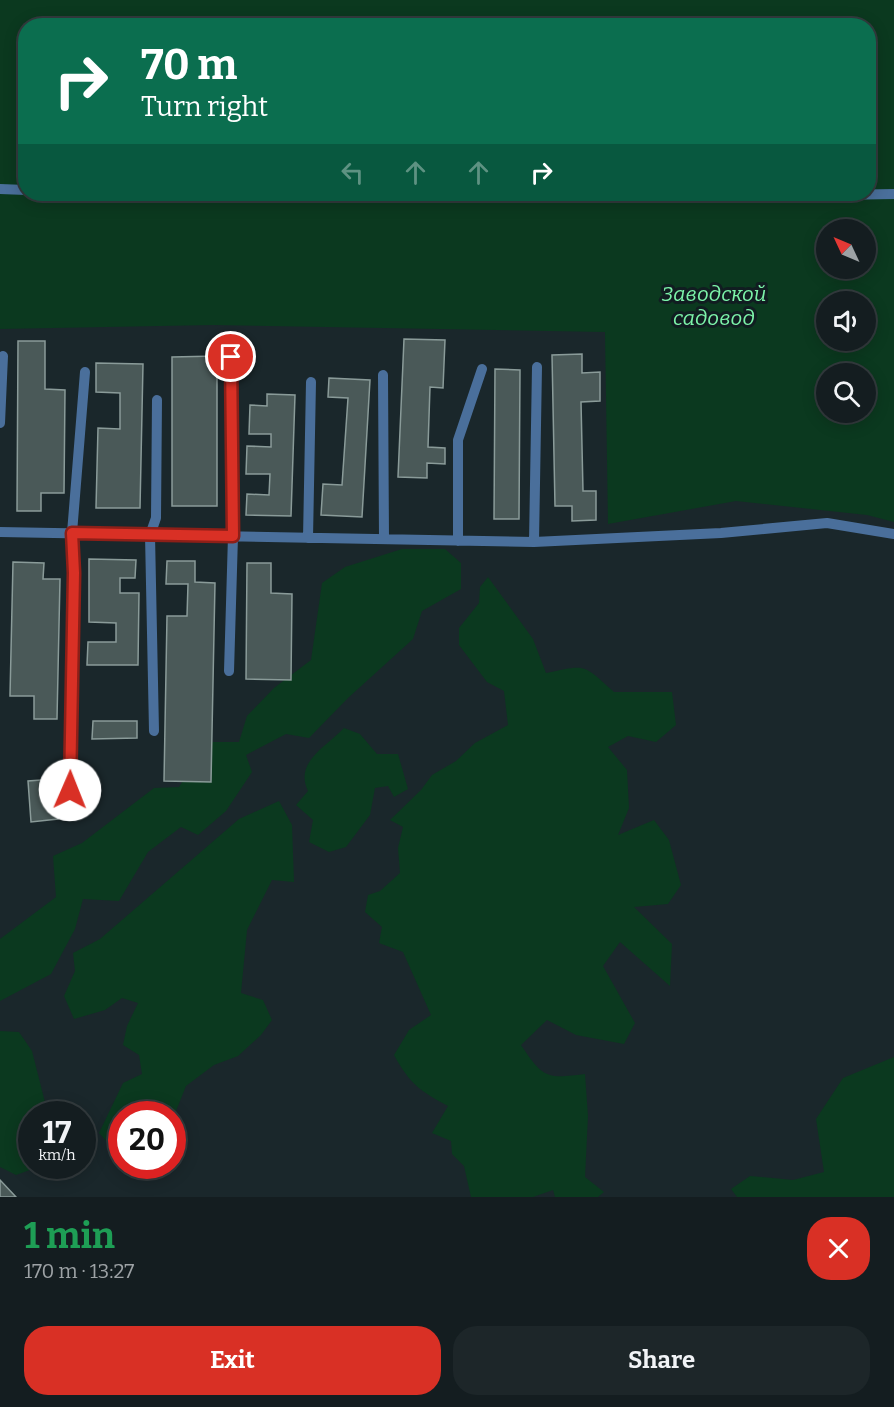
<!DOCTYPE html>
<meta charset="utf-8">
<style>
:root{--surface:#141d20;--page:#1d2629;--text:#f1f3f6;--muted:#9da2a5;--line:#333b3e;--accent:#d93025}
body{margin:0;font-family:Bitter,serif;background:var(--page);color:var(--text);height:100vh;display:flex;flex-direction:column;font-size:22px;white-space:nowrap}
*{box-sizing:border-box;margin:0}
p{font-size:20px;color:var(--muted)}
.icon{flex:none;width:33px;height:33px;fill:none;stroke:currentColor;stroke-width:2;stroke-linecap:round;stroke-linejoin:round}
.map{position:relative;height:1197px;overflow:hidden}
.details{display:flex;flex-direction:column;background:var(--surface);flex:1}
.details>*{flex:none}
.hud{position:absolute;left:18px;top:18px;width:858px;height:183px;border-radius:24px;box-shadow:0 3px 15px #0003,0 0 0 2px var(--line);background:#0b6e4f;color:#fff;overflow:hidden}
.needle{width:39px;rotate:314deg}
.buttons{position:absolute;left:816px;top:219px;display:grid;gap:12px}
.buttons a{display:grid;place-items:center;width:60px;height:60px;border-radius:50%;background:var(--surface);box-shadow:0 3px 15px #0003,0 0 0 2px var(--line);font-size:30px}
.speed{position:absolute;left:18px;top:1101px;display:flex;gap:12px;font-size:30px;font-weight:700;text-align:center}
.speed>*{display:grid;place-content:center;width:78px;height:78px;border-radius:50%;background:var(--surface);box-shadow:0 3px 15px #0003,0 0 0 2px var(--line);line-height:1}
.speed small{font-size:15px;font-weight:400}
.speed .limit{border:9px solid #d22;background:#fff;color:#111}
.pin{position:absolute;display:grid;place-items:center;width:51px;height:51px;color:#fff;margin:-26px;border:3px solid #fff;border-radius:50%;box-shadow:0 2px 6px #0007}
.me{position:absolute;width:66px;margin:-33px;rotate:1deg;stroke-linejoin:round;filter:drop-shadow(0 0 4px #0008)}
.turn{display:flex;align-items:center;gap:21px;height:126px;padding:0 24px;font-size:27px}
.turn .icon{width:78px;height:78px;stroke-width:2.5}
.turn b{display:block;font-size:42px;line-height:51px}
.lanes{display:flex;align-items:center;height:57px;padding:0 24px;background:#0003;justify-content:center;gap:30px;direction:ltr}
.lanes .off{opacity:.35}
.round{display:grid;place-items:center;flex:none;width:63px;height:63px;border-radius:24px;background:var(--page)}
.head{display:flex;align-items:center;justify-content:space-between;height:102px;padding:0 24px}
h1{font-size:36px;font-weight:700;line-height:45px;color:#1e9e55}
.cta{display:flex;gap:12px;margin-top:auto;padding:12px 24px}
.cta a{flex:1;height:69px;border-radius:24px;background:var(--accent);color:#fff;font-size:24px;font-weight:700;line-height:69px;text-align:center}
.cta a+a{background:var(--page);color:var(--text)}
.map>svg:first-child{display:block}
</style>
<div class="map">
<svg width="894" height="1197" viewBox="0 0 894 1197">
<rect width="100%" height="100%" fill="#1a272b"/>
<path fill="#0b391f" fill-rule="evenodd" d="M 0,0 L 894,0 L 894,522 L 867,515 L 736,501 L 608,524 L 605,332 L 213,325 L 0,329 ZM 26,26 L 868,26 L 868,194 L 26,194 ZM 826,230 L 866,230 L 866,268 L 826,268 ZM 826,302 L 866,302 L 866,340 L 826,340 ZM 826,374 L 866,374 L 866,412 L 826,412 Z
M 402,549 L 445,549 L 461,563 L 461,589 L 422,611 L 413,639 L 348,698 L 309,738 L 286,734 L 246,755 L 252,772 L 226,811 L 198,835 L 181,827 L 148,852 L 119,901 L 83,899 L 75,929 L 51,974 L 0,1001 L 0,939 L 56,897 L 53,856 L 82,843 L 154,788 L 179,787 L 208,742 L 239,742 L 247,716 L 274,688 L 311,660 L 322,583 L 345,567 Z
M 488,577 L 533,639 L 546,673 C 587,664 583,664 614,692 L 672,692 L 676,725 L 656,742 L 628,736 L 608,747 L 627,770 L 629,808 L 618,835 L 654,820 L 669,840 L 681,885 L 668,904 L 634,907 L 672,944 L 670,986 L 620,942 L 603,966 L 635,1023 L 624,1044 L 576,1035 L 547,1020 L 521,1045 C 543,1078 546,1079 585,1074 L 588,1116 L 585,1177 L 604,1192 L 598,1197 L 555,1197 L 553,1190 L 533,1197 L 471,1197 L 464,1166 L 452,1154 L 451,1141 L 432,1133 L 448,1106 C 420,1091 410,1084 394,1055 L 409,1030 L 431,1015 L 403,952 L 379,943 L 382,927 L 365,912 L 368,895 L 380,891 L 400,873 L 398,848 L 403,827 L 390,820 L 421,790 L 432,775 L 456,761 L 475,743 L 508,725 L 504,691 L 487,682 L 459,645 L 459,628 L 479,603 L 480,587 Z
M 344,728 L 360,734 L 377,754 L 398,754 L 408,789 L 394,797 L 388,786 L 375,788 L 370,815 L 346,847 L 329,852 L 309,842 L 313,820 L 296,805 L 308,791 C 294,762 326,747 344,728 Z
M 279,801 L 292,825 L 294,882 L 272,880 L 247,930 L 241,993 L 263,1000 L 272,1020 L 261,1035 L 238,1056 L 214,1065 L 186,1086 L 174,1116 L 122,1114 L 121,1146 L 114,1150 L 99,1133 L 123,1083 L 142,1074 L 139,1055 L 123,1045 L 127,1026 L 138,1003 L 122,998 L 105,1010 L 74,1019 L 64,996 L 75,971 L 73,953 L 100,939 L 239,819 Z
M 0,1031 L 19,1032 L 32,1051 L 48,1114 L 32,1114 L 32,1166 L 41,1166 L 16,1175 L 0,1167 Z
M 894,1057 L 894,1197 L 737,1197 L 731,1189 L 750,1176 L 793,1180 L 824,1172 L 816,1119 L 843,1078 Z"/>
<path fill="#4a5958" stroke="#8a9b99" stroke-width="1.5" d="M 404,339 L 445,340 L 443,388 L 430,387 L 428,447 L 445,448 L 445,464 L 427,463 L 427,478 L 398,477 Z
M 18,341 L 45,341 L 45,389 L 65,390 L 64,493 L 41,493 L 41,511 L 17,511 Z
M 582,354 L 582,373 L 600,372 L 600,401 L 581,402 L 583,491 L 596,491 L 596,520 L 572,521 L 572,506 L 555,506 L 552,355 Z
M 217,356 L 217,506 L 172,506 L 172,357 Z
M 96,363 L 143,364 L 140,508 L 96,508 L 98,428 L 120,429 L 120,393 L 96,392 Z
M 495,369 L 520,370 L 519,519 L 494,519 Z
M 329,378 L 370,380 L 362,517 L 321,515 L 323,484 L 342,485 L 348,398 L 328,397 Z
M 267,394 L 295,395 L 291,516 L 246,515 L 247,494 L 269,495 L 270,474 L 246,474 L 247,446 L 271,447 L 271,434 L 249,434 L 250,405 L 267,406 Z
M 89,559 L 136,560 L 135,578 L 120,578 L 120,593 L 139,593 L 138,665 L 87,665 L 88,642 L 116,642 L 116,623 L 89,622 Z
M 167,561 L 195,561 L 195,582 L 215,583 L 211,782 L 164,781 L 167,616 L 187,616 L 188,584 L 166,584 Z
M 13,562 L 44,563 L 43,579 L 60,579 L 57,719 L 34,719 L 34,696 L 10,696 Z
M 247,563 L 271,563 L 271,593 L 292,594 L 291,680 L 246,679 Z
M 93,721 L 137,721 L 137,738 L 92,739 Z
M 55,779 L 58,819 L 31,822 L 28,781 Z
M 0,1180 L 16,1197 L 0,1197 Z"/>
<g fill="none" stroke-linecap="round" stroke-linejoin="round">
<path stroke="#4a6f9b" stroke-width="10" d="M 0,189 L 26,190
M 437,194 L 581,196 L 612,194
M 628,194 L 649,198 L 894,194
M 383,375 L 384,539
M 0,423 L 3,356
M 0,532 L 534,542 L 721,533 L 827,523 L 894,534
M 308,538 L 311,382
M 458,541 L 458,440 L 482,369
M 534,542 L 537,367
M 229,671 L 233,536 L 231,357
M 154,731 L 150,535 L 156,518 L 157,400
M 71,790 L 74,573 L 72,533 L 85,372"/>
</g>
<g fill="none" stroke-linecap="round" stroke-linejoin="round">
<g stroke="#8d1f18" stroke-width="15">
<path id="route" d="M 70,790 L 74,573 L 72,533 L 233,536 L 231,357"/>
</g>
<use href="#route" stroke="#d93025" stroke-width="10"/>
</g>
<g text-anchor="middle" stroke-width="6" stroke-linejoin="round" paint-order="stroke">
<g font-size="21" font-style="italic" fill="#7cf3a9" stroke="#111d21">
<text x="714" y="301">Заводской<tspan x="714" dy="24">садовод</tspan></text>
</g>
</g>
</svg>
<div class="buttons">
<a><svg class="needle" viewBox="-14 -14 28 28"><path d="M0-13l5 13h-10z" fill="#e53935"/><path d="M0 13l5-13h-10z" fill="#9da2a5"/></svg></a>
<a><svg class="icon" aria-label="sound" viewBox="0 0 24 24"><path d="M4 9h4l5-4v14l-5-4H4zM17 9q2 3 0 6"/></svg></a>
<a><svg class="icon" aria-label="search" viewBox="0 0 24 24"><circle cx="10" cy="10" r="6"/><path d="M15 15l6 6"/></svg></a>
</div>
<div class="speed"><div>17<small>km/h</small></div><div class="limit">20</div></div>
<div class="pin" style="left:231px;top:357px;background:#d93025"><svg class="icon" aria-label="arrive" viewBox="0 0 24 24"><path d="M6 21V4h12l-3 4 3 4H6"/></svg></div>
<svg class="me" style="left:70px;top:790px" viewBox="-20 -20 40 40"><circle r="19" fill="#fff"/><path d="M0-13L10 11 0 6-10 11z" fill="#d93025"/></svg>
<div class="hud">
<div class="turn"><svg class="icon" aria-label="right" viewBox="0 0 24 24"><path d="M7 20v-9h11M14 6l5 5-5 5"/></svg><div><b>70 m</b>Turn right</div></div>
<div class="lanes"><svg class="icon off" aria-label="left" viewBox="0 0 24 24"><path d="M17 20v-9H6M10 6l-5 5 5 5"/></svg><svg class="icon off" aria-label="ahead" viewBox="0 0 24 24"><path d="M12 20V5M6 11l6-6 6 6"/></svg><svg class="icon off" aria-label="ahead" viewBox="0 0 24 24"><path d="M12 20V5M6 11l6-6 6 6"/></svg><svg class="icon" aria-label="right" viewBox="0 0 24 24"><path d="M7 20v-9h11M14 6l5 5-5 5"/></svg></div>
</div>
</div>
<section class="details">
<div class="head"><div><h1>1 min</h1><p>170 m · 13:27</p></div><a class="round" style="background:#d93025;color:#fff"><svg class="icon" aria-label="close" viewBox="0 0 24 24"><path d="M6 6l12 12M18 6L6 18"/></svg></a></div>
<div class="cta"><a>Exit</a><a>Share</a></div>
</section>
